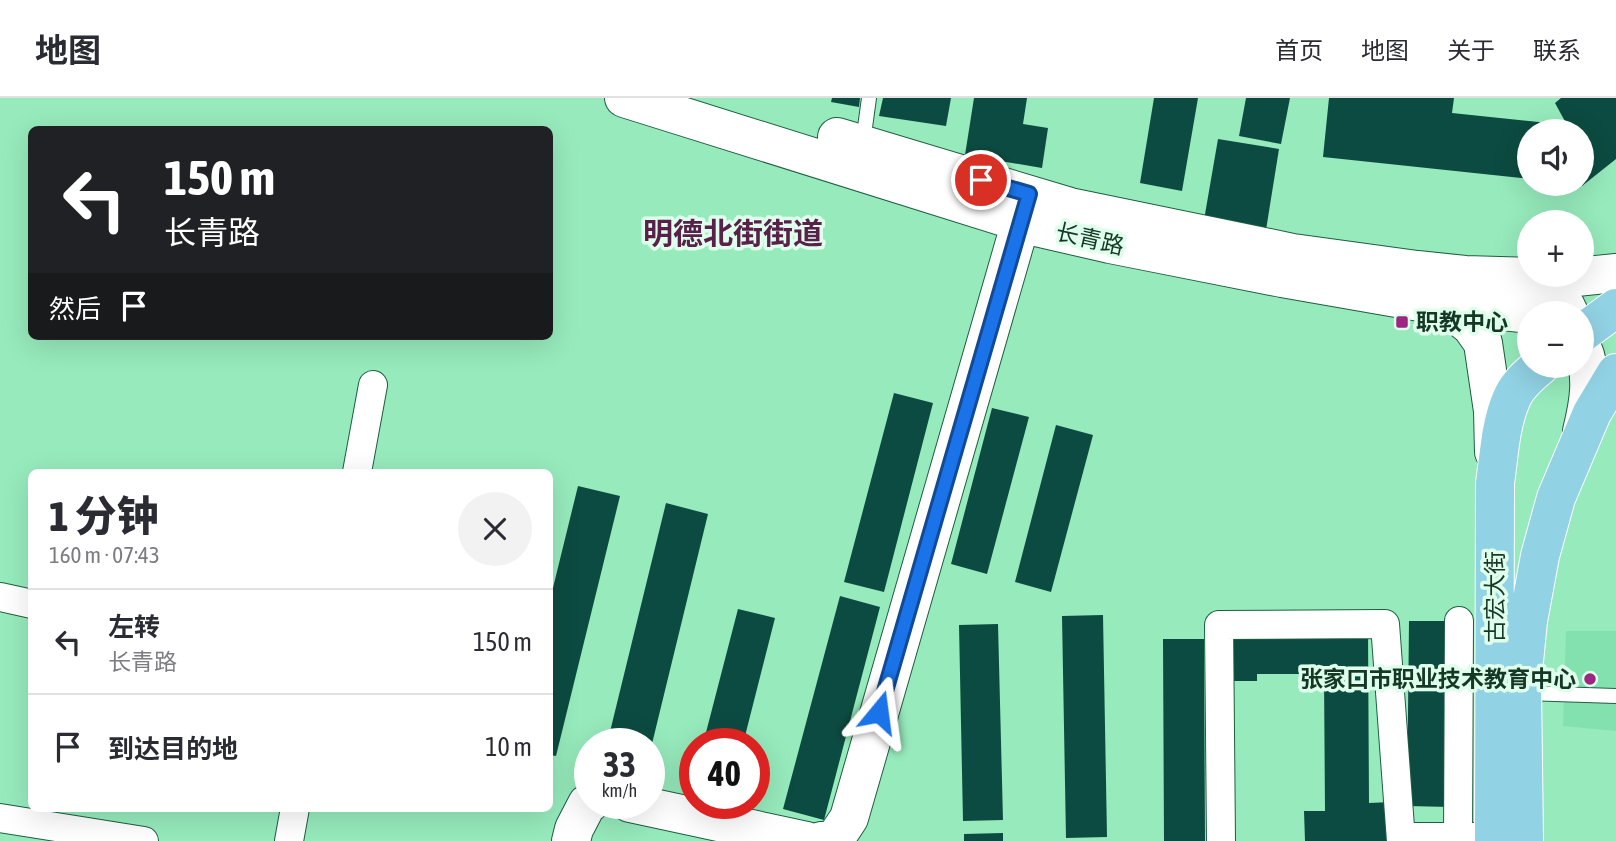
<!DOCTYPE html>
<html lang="zh">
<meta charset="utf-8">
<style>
:root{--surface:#fff;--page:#f2f2f3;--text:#2b2b33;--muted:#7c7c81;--line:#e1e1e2}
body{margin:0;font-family:"Asap Condensed","Noto Sans SC",sans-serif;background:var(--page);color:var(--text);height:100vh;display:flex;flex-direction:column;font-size:26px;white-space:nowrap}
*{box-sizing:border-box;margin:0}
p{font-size:23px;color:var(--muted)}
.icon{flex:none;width:38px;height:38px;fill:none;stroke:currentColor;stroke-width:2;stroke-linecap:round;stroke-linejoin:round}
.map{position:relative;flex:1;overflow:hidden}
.details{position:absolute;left:28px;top:371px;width:525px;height:343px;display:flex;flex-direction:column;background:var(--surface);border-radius:10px;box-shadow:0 7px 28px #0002}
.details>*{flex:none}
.banner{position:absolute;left:28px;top:28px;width:525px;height:214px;border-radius:10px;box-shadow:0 7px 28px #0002;background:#202124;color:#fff;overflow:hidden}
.tools{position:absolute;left:1517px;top:21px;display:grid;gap:14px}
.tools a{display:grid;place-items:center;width:77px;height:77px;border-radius:50%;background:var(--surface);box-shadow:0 7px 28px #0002;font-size:35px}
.speed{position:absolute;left:574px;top:630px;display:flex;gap:14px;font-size:35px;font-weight:700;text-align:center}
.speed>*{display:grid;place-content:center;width:91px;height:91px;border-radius:50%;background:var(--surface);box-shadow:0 7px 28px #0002;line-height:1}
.speed small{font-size:18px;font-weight:400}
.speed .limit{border:10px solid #d22;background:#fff;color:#111}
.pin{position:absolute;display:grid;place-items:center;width:60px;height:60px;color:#fff;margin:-30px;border:4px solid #fff;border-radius:50%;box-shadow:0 2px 7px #0007}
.me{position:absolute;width:77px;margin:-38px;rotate:16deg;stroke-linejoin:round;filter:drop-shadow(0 0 5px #0008)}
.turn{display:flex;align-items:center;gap:24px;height:147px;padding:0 21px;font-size:32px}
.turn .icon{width:91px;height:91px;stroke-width:2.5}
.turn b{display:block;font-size:49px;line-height:60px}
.then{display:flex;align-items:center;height:66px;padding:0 21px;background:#0003;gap:14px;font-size:26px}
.round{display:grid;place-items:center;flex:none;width:74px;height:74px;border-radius:37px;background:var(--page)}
.overview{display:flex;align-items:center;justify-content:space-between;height:119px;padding:0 21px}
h1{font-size:42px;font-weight:800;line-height:52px}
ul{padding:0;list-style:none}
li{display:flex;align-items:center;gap:21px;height:105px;padding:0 21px;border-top:2px solid var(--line)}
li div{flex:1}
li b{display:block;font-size:26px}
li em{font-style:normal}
header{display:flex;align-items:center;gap:42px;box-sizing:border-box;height:98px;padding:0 35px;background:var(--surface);border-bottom:2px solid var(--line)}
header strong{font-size:33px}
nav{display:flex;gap:38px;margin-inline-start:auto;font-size:24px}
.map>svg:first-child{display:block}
</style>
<header>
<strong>地图</strong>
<nav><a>首页</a><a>地图</a><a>关于</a><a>联系</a></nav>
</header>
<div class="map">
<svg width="1616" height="743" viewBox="0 0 1616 743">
<rect width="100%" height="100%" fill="#96eabc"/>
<path fill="#83e1af" d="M 1566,533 L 1616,533 L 1616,633 L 1563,628 Z"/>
<path fill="#0c4b41" d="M 832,0 L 860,0 L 859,9 L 831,4 Z
M 883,0 L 951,0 L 946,28 L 879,18 Z
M 974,0 L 1027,0 L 1023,26 L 1048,30 L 1042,70 L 965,57 Z
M 1154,0 L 1198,0 L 1182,93 L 1140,85 Z
M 1246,0 L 1290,0 L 1281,46 L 1239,38 Z
M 1329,0 L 1454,0 L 1452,15 L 1567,27 L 1555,5 L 1561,0 L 1616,0 L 1616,61 L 1582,88 L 1582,33 L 1530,33 L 1530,81 L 1323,59 Z
M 1218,41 L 1279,51 L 1266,132 L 1204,122 Z
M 894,295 L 933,305 L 884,494 L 844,484 Z
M 992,310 L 1029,319 L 987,476 L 951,466 Z
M 1056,327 L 1093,337 L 1051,494 L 1015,484 Z
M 578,388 L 620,398 L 556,658 L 550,657 L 550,502 Z
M 666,405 L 708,416 L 650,654 L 649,646 L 607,646 Z
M 840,498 L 880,509 L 824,722 L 783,711 Z
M 738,511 L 775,520 L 743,646 L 703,646 Z
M 1103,517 L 1107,739 L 1066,740 L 1062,518 Z
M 1409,523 L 1452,523 L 1450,709 L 1407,708 Z
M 998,526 L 1003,722 L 963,723 L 959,527 Z
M 1234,532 L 1368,532 L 1369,705 L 1392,704 L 1392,743 L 1305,743 L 1304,713 L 1325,713 L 1324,576 L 1257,576 L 1257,583 L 1234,583 Z
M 1163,541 L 1204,541 L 1205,743 L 1164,743 Z
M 1003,735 L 1003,743 L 964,743 L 964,736 Z"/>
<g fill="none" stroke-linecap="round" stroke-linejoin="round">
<g stroke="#1d5f40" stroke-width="16">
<path id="lane" d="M 863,44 L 869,0
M 1523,595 L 1616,598"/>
</g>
<g stroke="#1d5f40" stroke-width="30">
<path id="street" d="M 357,374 L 373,287
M 0,499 L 32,506
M 0,720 L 144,743
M 1402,739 L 1476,739
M 289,743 L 295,710
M 1221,743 L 1219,527 L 1385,526 L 1401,743
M 1458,743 L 1459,523"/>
</g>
<g stroke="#1d5f40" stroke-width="40">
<path id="secondary" d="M 624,0 L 1036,129 L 1110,146 L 1282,180 L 1414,203 L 1530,216
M 837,39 L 1070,109 L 1293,155 L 1417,172 L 1465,177 L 1567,180 L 1616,175
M 1534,179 C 1553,190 1560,195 1569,215
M 1436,209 L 1452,213 L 1471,228 L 1483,245 L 1493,313 L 1494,354
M 1582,249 C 1594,277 1589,305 1582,333
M 630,705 L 807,743
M 571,743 L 574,731 L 587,706 L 590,705
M 821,743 L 835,741 L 849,720 L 1028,99"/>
</g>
<g stroke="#fff" stroke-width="40">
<path id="primary" d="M 1582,235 L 1616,210
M 1494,743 L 1495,385 C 1499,358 1500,328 1511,302 C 1516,288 1529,277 1540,268
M 1524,743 L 1522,584 L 1528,523 L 1540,458 L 1556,400 L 1592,315 L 1616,275"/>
</g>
<use href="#lane" stroke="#fff" stroke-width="14"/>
<use href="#street" stroke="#fff" stroke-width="28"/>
<use href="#secondary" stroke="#fff" stroke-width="38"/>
<use href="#primary" stroke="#91d2e4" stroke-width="38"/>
</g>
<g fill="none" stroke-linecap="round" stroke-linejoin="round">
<g stroke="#114b97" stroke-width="18">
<path id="route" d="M 879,614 L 1029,96 L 981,82"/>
</g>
<use href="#route" stroke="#1a73e8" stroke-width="12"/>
</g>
<g fill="#9d2680" stroke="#dfffec" stroke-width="2.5">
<rect x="1395" y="217" width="14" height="14" rx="3.5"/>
<circle cx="1590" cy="581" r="7"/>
</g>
<g text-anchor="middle" stroke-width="7" stroke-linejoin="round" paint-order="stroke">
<g font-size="23" fill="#153826" stroke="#dfffec">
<text transform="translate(1090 141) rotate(13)" y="8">长青路</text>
<text transform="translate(1495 499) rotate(-90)" y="8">古宏大街</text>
</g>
<g font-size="23" font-weight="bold" fill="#153826" stroke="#dfffec" text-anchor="start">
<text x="1416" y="232">职教中心</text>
<text x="1576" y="589" text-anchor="end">张家口市职业技术教育中心</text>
</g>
<g font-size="30" font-weight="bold" fill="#59204a" stroke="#dfffec">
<text x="733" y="146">明德北街街道</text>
</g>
</g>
</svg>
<div class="tools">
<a><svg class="icon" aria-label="sound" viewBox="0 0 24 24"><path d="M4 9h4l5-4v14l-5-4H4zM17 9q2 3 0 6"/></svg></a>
<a>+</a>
<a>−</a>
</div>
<div class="speed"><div>33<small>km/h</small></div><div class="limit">40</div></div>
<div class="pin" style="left:981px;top:82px;background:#d93025"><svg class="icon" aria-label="arrive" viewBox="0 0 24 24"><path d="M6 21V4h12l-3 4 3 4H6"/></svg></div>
<svg class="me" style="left:879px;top:614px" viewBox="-20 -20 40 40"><path d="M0-17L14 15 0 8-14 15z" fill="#1a73e8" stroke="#fff" stroke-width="4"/></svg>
<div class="banner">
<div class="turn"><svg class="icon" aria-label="left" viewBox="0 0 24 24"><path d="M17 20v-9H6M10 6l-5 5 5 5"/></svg><div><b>150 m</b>长青路</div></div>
<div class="then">然后<svg class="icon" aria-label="arrive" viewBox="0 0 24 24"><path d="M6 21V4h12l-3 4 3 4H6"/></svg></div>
</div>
<section class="details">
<div class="overview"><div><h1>1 分钟</h1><p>160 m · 07:43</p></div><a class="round"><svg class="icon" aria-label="close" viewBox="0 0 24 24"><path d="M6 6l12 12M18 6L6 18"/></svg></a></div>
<ul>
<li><svg class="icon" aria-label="left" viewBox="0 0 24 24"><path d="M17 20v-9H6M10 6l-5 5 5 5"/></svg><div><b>左转</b><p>长青路</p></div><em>150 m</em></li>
<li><svg class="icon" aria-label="arrive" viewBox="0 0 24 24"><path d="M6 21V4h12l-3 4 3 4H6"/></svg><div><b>到达目的地</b></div><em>10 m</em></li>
</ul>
</section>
</div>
